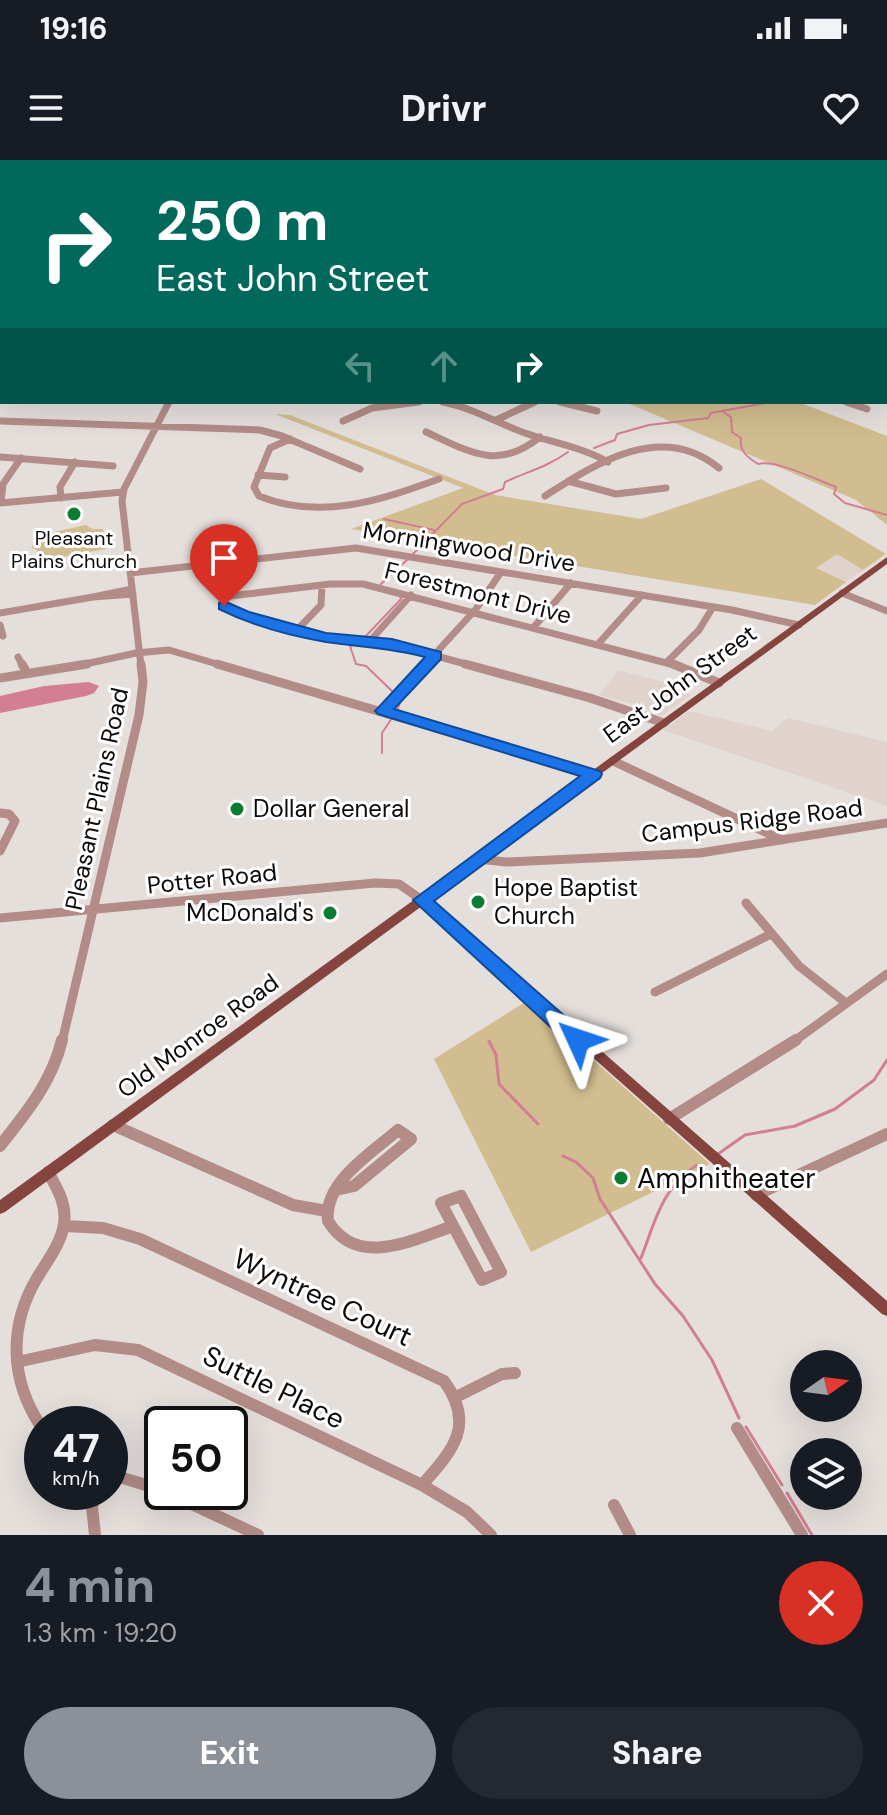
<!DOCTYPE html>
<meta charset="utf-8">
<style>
:root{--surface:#171b24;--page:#242831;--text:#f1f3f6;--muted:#9ea1a6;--accent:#8c9099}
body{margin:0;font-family:"DM Sans",sans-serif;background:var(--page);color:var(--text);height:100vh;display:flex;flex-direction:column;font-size:30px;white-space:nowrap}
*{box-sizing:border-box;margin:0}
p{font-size:26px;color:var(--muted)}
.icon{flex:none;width:44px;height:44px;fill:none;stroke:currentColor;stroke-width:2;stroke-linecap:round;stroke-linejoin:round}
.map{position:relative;height:1375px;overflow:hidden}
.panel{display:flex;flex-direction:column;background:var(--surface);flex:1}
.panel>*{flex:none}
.hud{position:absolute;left:0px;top:0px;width:888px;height:244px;box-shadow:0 8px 32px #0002;background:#00695c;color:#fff;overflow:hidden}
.needle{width:52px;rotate:76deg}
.buttons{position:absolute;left:790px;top:1190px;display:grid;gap:16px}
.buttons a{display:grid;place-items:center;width:72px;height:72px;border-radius:50%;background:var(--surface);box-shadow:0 8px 32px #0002;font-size:40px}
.speed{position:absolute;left:24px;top:1246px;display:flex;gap:16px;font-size:40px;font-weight:700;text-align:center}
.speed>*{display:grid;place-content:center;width:104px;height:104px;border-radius:50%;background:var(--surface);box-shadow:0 8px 32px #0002;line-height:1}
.speed small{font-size:20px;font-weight:400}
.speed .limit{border:4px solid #111;border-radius:12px;background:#fff;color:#111}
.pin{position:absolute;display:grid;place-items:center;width:68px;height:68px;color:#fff;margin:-82px -34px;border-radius:50% 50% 50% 0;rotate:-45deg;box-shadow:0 0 8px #0007}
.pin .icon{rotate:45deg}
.me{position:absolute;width:88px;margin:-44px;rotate:312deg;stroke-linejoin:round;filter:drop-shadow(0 0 6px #0008)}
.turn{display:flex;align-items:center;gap:28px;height:168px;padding:0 24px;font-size:36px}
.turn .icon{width:104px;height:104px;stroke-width:2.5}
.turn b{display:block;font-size:56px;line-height:68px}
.lanes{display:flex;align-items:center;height:76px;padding:0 24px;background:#0003;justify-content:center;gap:40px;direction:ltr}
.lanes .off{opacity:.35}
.round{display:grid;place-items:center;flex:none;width:84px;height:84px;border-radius:42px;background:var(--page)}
.head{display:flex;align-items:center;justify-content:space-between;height:136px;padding:0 24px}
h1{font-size:48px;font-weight:800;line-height:60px;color:var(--accent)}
.cta{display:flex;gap:16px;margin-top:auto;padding:16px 24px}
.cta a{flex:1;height:92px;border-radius:48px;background:var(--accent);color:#fff;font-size:32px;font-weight:800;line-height:92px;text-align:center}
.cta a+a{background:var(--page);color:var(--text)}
.status{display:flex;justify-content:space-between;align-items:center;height:56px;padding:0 40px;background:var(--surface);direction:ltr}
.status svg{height:22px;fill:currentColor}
header{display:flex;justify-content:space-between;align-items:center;height:104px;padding:0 24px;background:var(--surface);font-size:36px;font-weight:800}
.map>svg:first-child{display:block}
</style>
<div class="status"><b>19:16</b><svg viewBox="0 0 49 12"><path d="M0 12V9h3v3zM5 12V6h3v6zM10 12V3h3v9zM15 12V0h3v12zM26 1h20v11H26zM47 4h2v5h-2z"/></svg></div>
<header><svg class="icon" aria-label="menu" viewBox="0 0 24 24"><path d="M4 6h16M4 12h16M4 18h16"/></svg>Drivr<svg class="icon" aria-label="heart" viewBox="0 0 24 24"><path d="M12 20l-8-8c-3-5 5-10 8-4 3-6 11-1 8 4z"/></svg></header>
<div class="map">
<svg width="887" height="1375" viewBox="0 0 887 1375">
<rect width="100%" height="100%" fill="#e5dfdc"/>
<path fill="#e0d2cc" d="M 837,394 L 863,410 L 846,422 L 815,408 Z
M 618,510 L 664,522 L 691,535 L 662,556 L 639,545 L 599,535 Z
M 689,551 L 772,571 L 788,558 L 887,582 L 887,646 L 663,570 Z"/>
<path fill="#d1bd8f" d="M 625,242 L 798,242 L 887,276 L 887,365 L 856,340 Z
M 275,254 L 290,255 L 495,335 L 641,359 L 761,319 L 886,394 L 863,410 L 837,394 L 816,408 L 846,422 L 815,445 L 351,369 L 463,328 Z
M 86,365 L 92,369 L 103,369 L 106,389 L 51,399 L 31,387 L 41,375 Z
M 527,841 L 710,1004 L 531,1092 L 434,899 Z"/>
<path fill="#d37e92" d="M 89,522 L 99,526 L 94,533 L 86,536 L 0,553 L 0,536 L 44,526 Z"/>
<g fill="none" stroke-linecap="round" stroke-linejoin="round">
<path stroke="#d37e92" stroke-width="2" d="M 707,0 L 717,2
M 331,2 L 336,0
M 722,251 L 731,257 L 732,272 L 741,278 C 739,291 747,297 758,304 C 775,299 817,320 836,327 L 834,334 L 845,343 L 887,355
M 594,288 L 615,280 L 617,274 L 649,265 L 708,258 L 711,253 L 771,242
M 384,359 L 434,370
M 413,394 L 462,344 L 503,329 L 505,322 C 527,312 549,306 568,292
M 381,424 L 408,399
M 364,478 L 401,439 L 400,436
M 358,484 L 350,486 L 356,504 L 366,506 L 393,532
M 397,552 L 401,539
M 382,593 L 382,573 L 392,558"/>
<path stroke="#d37e92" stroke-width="3" d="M 489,881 L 496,895 L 499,924 L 538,964
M 718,994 L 745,975 L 795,966 L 835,949 L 874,920 L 887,900
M 563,996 L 576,1002 L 593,1018 L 600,1039 L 655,1124 L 683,1156 L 712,1200 L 739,1258
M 641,1098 C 655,1062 662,1027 697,1005
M 746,1267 L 782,1325
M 787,1333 L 812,1375"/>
<path stroke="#b38c87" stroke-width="5" d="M 45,2 L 67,0
M 466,2 L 471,0"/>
<path stroke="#b38c87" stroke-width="7" d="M 443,242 C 473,248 497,263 525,273 C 553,283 582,287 608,302
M 560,242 L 597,251
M 846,242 L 867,249
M 496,260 L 535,242
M 0,261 L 260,270 L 282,276 L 360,309
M 343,261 L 372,248 L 419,242
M 426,272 C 470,292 498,311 540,277
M 290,279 L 270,288 L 254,327 L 259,336 C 320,361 381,340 439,319
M 0,297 L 113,306
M 258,315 L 285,317
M 568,321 L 616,334 L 666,328
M 545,336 C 598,302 662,261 719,308
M 61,338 L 60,327 L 75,302
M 0,343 L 123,332
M 1,343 L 3,324 L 21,298
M 214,403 L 224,446 L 243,455 L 326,477 L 392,484 L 473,506
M 130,413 L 356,388 L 732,450 L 799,465
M 132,429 L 93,437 L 133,434
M 842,433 L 887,451
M 222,437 L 330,424 L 363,424 L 678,506
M 0,453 L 93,437
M 0,465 L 3,476
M 534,467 L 571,423
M 297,470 L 321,445 L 322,425
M 370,481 L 411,435
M 598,484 L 642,435
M 18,497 L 23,506
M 667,502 L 699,470 L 713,447
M 76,506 L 136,493 L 169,490 L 224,506
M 141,506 L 122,341 L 124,329 L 169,242
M 424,506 L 476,449 L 501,412"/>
<path stroke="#b38c87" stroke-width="9" d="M 22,504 L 26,511
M 217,504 L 594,614
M 465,504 L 590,538 L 664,563
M 673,504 L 719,523
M 0,518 L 87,504
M 383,551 L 426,504
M 613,601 L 782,680
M 0,653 L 9,654 L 15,661 L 0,691
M 478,699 L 506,702 L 700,693 L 887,663
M 746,743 L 799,806 L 846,843
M 0,758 L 375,723 L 399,724 L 422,740
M 655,832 L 771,774
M 62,882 L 139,555 L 143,522 L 141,504
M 793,882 L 887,814"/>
<path stroke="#b38c87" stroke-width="12" d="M 669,959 L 796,880
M 113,965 L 293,1045 L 327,1051
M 0,986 C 26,953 52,922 62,880
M 336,1030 L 354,1026 L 411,979 L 398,970 C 373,992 323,1022 328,1061 C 357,1109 413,1080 453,1066
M 756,1035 L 887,974
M 461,1036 L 501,1112 L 482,1120 L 441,1043 Z
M 65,1066 L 103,1068 L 140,1079 L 444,1221 C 476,1265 453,1290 422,1325
M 17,1202 L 95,1185 L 138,1190 L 422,1325 L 467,1352 L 491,1375
M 456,1237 L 502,1214 L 515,1213
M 42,1268 C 10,1221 8,1167 37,1118 C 47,1101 61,1084 64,1064 C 67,1044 57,1028 48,1012
M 737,1268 L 802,1375
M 110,1314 L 162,1330
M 166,1332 L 258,1375
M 614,1345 L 630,1375
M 95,1375 L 92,1347 L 96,1332"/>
<path fill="#86443f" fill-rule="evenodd" d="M 887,397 L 887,404 L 429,740 L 887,1141 L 887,1156 L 882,1154 L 422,746 L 5,1052 L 0,1054 L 0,1040 Z"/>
<path fill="#742826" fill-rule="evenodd" d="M 886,51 L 887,51 L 887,55 L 886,55 Z"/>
</g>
<path fill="#1a73e8" stroke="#114b97" stroke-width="2" d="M 224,441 L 249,452 L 326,473 L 392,479 L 441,492 L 441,499 L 394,549 L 600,611 L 602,614 L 600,618 L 434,741 L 585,874 L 588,880 L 585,885 L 570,885 L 413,740 L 580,616 L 378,554 L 375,551 L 378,548 L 425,497 C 392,488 360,487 326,482 C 291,476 251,465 219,449 L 219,443 Z"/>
<g fill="#0b7d33" stroke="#fff" stroke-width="3">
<circle cx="74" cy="354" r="8"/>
<circle cx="237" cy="649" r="8"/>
<circle cx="478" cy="742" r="8"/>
<circle cx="330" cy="753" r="8"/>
<circle cx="621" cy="1018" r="8"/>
</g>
<g text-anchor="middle" stroke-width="6" stroke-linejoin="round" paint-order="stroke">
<g font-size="20" fill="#0d0b0a" stroke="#fff">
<text x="74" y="385">Pleasant<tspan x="74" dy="23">Plains Church</tspan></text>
</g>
<g font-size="24" fill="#0d0b0a" stroke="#fff">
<text transform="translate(469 387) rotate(9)" y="8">Morningwood Drive</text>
<text transform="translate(478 433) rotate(14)" y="8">Forestmont Drive</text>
<text transform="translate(680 524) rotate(-36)" y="8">East John Street</text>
<text transform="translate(97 639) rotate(-78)" y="8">Pleasant Plains Road</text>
<text transform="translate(752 661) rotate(-7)" y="8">Campus Ridge Road</text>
<text transform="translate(212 719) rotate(-6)" y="8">Potter Road</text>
<text transform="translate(198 876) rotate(-36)" y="8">Old Monroe Road</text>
</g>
<g font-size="24" fill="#0d0b0a" stroke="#fff" text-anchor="start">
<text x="253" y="657">Dollar General</text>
<text x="494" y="736">Hope Baptist<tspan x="494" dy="28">Church</tspan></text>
<text x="314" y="761" text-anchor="end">McDonald's</text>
</g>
<g font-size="28" fill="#0d0b0a" stroke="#fff" text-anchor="start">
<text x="637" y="1028">Amphitheater</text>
</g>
<g font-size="28" fill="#0d0b0a" stroke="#fff">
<text transform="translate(323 1137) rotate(25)" y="10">Wyntree Court</text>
<text transform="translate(274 1227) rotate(26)" y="10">Suttle Place</text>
</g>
</g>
</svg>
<div class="buttons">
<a><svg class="needle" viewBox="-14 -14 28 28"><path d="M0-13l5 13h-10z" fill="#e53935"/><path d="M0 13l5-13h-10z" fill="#9ea1a6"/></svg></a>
<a><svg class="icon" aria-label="layers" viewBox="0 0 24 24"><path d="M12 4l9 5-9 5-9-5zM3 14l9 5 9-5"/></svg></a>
</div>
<div class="speed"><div>47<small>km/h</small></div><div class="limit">50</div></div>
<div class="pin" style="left:224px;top:446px;background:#d93025"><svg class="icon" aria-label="arrive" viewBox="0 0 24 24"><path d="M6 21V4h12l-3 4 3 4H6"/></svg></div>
<svg class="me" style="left:578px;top:880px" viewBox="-20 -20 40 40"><path d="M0-17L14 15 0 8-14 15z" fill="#1a73e8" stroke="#fff" stroke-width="4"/></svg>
<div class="hud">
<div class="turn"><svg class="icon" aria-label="right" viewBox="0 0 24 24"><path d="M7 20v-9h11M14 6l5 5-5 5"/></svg><div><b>250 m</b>East John Street</div></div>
<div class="lanes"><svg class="icon off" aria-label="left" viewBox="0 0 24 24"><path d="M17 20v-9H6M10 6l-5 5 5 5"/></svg><svg class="icon off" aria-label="ahead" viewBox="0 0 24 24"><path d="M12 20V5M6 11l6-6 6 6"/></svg><svg class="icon" aria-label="right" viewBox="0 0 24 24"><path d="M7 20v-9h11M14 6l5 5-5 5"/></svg></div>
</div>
</div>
<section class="panel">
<div class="head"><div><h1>4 min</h1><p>1.3 km · 19:20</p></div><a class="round" style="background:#d93025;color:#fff"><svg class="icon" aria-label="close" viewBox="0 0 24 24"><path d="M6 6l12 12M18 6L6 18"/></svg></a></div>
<div class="cta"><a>Exit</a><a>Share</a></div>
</section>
